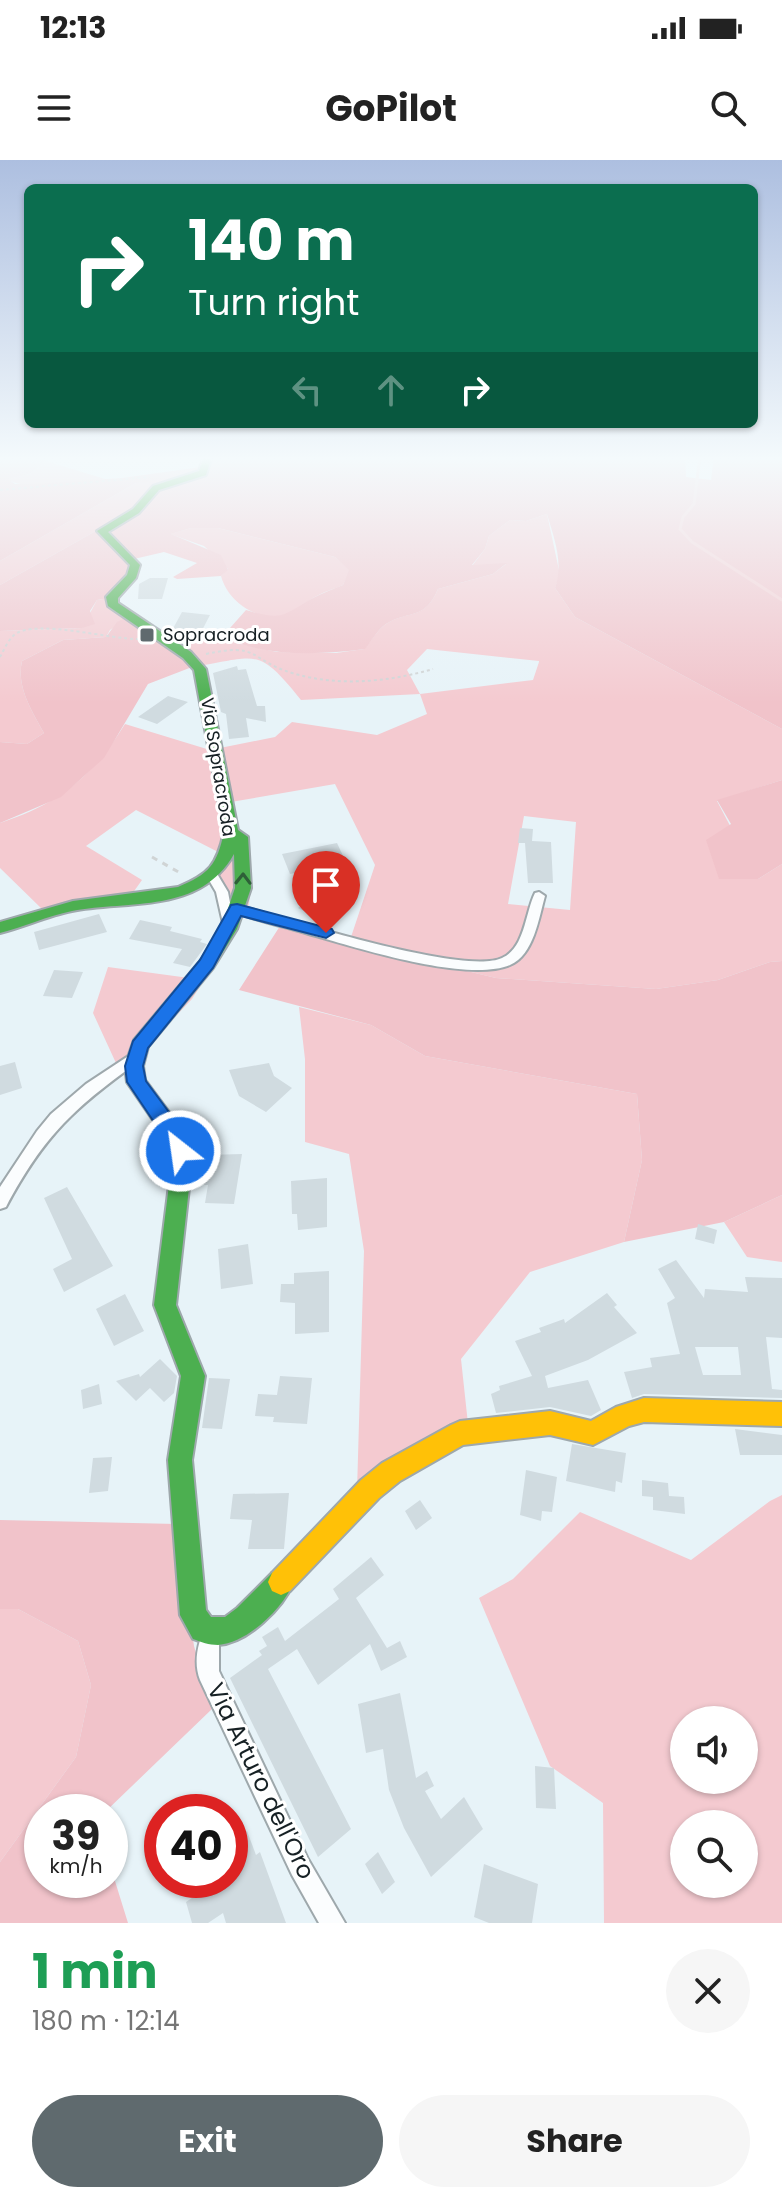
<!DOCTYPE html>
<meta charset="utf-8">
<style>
:root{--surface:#fff;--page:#f6f6f6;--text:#222;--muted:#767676;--accent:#5f6a6e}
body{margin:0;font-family:Poppins,sans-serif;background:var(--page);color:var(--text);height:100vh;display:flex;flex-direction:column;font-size:30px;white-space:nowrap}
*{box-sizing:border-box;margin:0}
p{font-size:26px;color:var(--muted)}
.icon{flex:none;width:44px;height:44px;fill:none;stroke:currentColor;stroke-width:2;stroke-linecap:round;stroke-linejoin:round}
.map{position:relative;height:1763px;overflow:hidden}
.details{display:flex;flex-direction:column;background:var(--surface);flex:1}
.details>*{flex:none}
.banner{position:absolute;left:24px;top:24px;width:734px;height:244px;border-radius:12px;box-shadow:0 2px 6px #0004;background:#0b6e4f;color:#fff;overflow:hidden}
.controls{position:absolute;left:670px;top:1546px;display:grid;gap:16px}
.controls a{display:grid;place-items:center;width:88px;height:88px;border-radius:50%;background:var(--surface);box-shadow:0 2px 6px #0004;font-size:40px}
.speed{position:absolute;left:24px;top:1634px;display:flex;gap:16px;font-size:40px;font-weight:700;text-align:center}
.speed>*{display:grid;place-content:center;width:104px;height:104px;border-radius:50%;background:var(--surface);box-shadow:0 2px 6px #0004;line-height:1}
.speed small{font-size:20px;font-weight:400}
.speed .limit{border:12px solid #d22;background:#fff;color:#111}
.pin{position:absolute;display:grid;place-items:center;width:68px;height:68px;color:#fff;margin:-82px -34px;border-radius:50% 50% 50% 0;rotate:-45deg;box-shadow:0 0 8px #0007}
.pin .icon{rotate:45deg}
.me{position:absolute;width:88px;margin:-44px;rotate:330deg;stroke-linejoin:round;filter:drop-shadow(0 0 6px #0008)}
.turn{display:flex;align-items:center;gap:28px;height:168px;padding:0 32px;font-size:36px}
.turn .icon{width:104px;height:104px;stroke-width:2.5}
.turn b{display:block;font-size:56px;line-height:68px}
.lanes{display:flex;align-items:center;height:76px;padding:0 32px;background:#0003;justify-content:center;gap:40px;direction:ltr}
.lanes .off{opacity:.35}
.round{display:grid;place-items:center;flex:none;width:84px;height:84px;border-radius:42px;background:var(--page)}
.headline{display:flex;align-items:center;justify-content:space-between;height:136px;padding:0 32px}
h1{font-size:48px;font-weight:700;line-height:60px;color:#1e9e55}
.action{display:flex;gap:16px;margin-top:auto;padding:16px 32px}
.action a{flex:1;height:92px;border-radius:48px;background:var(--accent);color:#fff;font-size:32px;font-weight:700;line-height:92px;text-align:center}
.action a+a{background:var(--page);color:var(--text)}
.status{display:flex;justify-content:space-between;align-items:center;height:56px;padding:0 40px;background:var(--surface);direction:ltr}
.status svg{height:22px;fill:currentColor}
header{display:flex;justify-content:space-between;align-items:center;height:104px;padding:0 32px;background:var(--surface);font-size:36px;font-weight:700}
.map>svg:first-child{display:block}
</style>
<div class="status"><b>12:13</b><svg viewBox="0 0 49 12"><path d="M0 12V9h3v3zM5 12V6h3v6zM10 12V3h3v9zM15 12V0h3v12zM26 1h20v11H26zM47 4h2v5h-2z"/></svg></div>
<header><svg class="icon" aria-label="menu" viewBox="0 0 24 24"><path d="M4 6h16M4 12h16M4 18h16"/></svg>GoPilot<svg class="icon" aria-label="search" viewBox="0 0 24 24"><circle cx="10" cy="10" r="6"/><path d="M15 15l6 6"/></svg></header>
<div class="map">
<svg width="782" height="1763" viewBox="0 0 782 1763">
<rect width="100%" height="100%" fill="#e7f3f8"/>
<path fill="#f4cad0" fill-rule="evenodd" d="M 46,301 L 105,319 C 82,322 25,332 7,319 L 30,314 Z
M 150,321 L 150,327 L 131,351 L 0,425 L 0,401 L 136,323 Z
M 547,354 L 560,415 L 555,428 L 575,457 L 782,569 L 782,620 L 717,641 L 758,719 L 782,704 L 782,801 L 770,802 L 718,820 L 656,829 L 496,818 L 349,783 L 375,705 L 335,624 L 231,642 L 251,728 L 247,758 L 213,709 L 224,695 L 136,650 L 86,686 L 142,720 L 132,734 L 43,750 L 0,708 L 0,663 C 59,644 93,616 125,564 L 210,590 L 275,577 L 292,562 L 377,575 L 427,554 L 420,534 L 301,540 C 257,485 257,497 192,507 L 181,486 L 222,477 L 236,483 L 277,492 L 336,493 L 364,489 C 371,482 378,469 386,464 C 407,450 425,461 438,429 L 493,414 L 506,404 L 472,406 L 485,389 L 489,376 L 510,360 L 526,361 ZM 427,489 L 539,501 L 539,502 L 533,520 L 420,534 L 407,510 ZM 524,656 L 576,662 L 570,750 L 508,744 Z
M 191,368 L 218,368 L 335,397 L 350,410 L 343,425 C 334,429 323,432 313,438 C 306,442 300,450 292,453 C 263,465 229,445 221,416 L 228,409 L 204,386 L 170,374 Z
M 116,437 L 123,451 L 131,455 L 110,470 L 106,477 L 63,480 L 22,501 C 16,527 32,551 44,573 L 27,584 L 0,582 L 0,471 L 82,468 L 97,440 Z
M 108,807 L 204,820 L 192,839 L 121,914 L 93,853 Z
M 299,847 L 371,865 L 425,896 L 637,934 L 642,1000 L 624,1082 L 530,1112 L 461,1199 L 468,1264 L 357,1331 L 364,1091 L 349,994 L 305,982 L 305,899 Z
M 782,1035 L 782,1102 L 747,1097 L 724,1062 Z
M 782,1335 L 782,1763 L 604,1763 L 603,1643 L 550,1606 L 479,1438 L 513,1419 L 580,1352 L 691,1400 L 770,1341 ZM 684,1560 L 744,1560 L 744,1620 L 684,1620 ZM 684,1664 L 744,1664 L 744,1724 L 684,1724 Z
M 0,1449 L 18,1449 L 78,1481 L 91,1525 L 76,1597 L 0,1702 Z"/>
<path fill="#f1c3ca" d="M 0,296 L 35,297 L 46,301 L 30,314 L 8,319 L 15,324 L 32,324 L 122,318 L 201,307 L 210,296 L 685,296 L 686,317 L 711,320 L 714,296 L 782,296 L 782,569 L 575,457 L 555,428 C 564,403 554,378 547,354 L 526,361 L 510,360 L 489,376 L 485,389 L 472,405 L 507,403 L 493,414 L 438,429 C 425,461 408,450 386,464 C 378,469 371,482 365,489 C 318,495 266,497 222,477 L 246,450 C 282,461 282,456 313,438 C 322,433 333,429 343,425 L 349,410 L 335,397 L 218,368 L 191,368 L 171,374 L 221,395 L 228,410 L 221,416 L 177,419 L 173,417 L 197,403 L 164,392 L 134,399 L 138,415 L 116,437 L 97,440 L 90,451 L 95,464 L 82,468 L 0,471 L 0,425 L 131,351 L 150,327 L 150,322 L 136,323 L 0,401 Z
M 131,455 L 181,486 L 192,507 L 148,524 L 104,598 L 61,637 L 0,663 L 0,582 L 27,584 L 44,573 C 32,551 16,527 22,501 L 63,480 L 106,477 L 117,462 Z
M 782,620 L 782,704 L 758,719 L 719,719 L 706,680 L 731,664 L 717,640 Z
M 280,766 L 496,818 L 656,829 L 718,820 L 770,802 L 782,801 L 782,1035 L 724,1062 L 624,1082 L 642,1000 L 637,934 L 425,896 L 371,865 L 239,830 Z
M 0,1360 L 177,1364 L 194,1486 L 212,1549 L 105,1652 L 42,1652 L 42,1720 L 110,1720 L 110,1705 L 128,1763 L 0,1763 L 0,1702 L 76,1597 L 91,1525 L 78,1481 L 18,1449 L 0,1449 Z"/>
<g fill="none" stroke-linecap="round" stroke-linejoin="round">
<path stroke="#f4cfd3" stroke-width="3" d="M 700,296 L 694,344 L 683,357 L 680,369 L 692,382 L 782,440"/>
</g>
<path fill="#d0dbe0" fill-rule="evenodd" d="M 150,418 L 168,418 L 162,439 L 138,439 L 139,424 Z
M 182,452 L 210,455 L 198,478 L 177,479 L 170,474 Z
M 237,506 L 238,510 L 246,509 L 257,546 L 265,546 L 266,562 L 246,558 L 249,577 L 229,579 L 226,554 L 221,552 L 213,513 Z
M 168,536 L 188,542 L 157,564 L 138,557 Z
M 520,668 L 533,669 L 532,681 L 551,682 L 553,723 L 528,723 L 525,683 L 518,683 Z
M 337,683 L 344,698 L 308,705 L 310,710 L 290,714 L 282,694 Z
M 319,731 L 344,743 L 323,760 L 298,748 Z
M 99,754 L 107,772 L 39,790 L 34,772 Z
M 140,760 L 172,767 L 170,771 L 202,779 L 200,782 L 207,784 L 190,807 L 173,803 L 182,789 L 129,779 Z
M 54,810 L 83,812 L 72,838 L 43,836 Z
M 15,902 L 22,928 L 0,935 L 0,906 Z
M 269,903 L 274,916 L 292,928 L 266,952 L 239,936 L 229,910 Z
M 242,994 L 234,1044 L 205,1043 L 208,1025 L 204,1025 L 207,995 Z
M 327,1018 L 327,1067 L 298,1070 L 297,1054 L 292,1054 L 291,1021 Z
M 67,1027 L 113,1106 L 64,1132 L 53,1109 L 72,1099 L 44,1038 Z
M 698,1064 L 717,1070 L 714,1084 L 695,1079 Z
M 248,1084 L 253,1124 L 221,1129 L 218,1089 Z
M 676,1100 L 704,1138 L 705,1129 L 748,1132 L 745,1117 L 782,1118 L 782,1178 L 766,1177 L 772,1229 L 782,1230 L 782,1238 L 644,1234 L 632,1238 L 624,1212 L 652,1207 L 650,1198 L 680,1194 L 667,1143 L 675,1138 L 658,1109 ZM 695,1187 L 738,1187 L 741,1215 L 703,1215 Z
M 329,1111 L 329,1172 L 295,1174 L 295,1143 L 280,1142 L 281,1124 L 294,1124 L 294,1113 Z
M 607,1133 L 617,1145 L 614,1147 L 637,1173 L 588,1200 L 545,1216 L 548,1228 L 588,1220 L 601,1250 L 591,1256 L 550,1247 L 496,1253 L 491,1234 L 500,1230 L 499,1226 L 532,1216 L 515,1181 L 541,1172 L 539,1168 L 564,1159 L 565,1163 Z
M 125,1134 L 144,1171 L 114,1186 L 96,1149 Z
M 160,1199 L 177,1216 L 174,1233 L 164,1242 L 150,1228 L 136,1241 L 116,1221 L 139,1214 L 140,1217 Z
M 280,1216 L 312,1218 L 307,1264 L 273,1262 L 274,1257 L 255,1256 L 258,1234 L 277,1235 Z
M 209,1218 L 230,1219 L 222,1269 L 202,1268 Z
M 99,1224 L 102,1244 L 83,1249 L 81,1230 Z
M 735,1269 L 782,1275 L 782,1295 L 740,1295 Z
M 572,1284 L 626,1293 L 622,1323 L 616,1321 L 615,1332 L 566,1321 Z
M 112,1297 L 108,1331 L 89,1333 L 93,1298 Z
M 526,1310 L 557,1317 L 552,1352 L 542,1351 L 541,1361 L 520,1355 Z
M 642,1320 L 668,1323 L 669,1336 L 684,1337 L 685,1354 L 653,1350 L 653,1337 L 642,1336 Z
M 289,1333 L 284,1389 L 248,1389 L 252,1360 L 230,1359 L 233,1334 Z
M 420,1340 L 432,1358 L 416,1370 L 405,1351 Z
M 371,1397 L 384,1415 L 356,1438 L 387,1488 L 400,1481 L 407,1497 L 381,1511 L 370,1484 L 318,1525 L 297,1489 L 268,1509 L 351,1669 L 318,1697 L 230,1518 L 262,1495 L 259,1491 L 267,1486 L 262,1477 L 278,1467 L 285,1481 L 339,1439 L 333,1429 Z
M 400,1533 L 416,1618 L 427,1611 L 434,1626 L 425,1631 L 441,1659 L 464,1637 L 483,1669 L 431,1717 L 404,1668 L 389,1630 L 383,1589 L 366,1593 L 358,1544 Z
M 535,1606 L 554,1608 L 556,1649 L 536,1648 Z
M 247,1671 L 256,1695 L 260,1692 L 286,1763 L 226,1763 L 223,1753 L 208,1763 L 192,1763 L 186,1742 L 218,1720 L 230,1720 L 230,1682 Z
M 378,1692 L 395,1722 L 382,1734 L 365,1704 Z
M 484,1704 L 538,1724 L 532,1763 L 489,1763 L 474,1757 Z"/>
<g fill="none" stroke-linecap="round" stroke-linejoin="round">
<g stroke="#9ea8ac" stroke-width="4">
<path id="street" d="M 212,711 L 216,712 L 228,732 L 231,748 L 237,745 C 285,758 463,816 502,798 C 525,788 525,753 535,733 L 539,732 L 545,736 C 539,757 534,795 510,805 C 464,824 345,784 295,770 C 275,764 250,760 232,750 L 235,769 L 229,773 L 225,772 L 216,732 L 206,715 Z
M 136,891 L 141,892 L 143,896 L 141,900 C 76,946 44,975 6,1047 L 0,1049 L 0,1027 L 37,971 L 51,954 L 86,924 Z
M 212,1463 L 219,1467 L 223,1474 L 219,1485 L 219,1511 L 308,1699 L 345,1763 L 319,1763 L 292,1715 L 200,1520 C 193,1502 198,1483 205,1467 Z"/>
</g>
<g stroke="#9ea8ac" stroke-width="4">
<path id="fast" d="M 204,296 L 212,296 L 206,315 L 159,330 L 139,353 L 108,372 L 140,405 L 136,418 L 118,438 L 118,443 L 191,492 L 206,509 L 238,670 L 248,677 L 251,728 L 237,769 L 213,808 L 148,887 L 143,906 L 145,920 L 180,967 L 192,1001 L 176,1145 L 205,1216 L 192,1300 L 206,1450 L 211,1457 L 225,1457 L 237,1448 L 272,1413 L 281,1409 L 290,1413 L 294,1422 C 283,1448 248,1483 218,1485 C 209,1485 201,1482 193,1479 L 180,1455 L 168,1300 L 181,1216 L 154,1145 L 172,1001 L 164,976 L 127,922 L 125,906 L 134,880 L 201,800 L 221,769 L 235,728 L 234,694 C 200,754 130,740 72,751 C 47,756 24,767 0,773 L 0,762 L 73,741 L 178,727 C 209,714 217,705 224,672 L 194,510 L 183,498 L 108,446 L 106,437 L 127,415 L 130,405 L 97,371 L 133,349 L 153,326 L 199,311 Z"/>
</g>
<g stroke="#9ea8ac" stroke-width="4">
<path id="slow" d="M 644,1238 L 782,1242 L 782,1266 L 644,1262 L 629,1266 L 593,1285 L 550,1275 L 463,1285 L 400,1321 L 379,1338 L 290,1431 L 281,1435 L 272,1431 L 268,1422 L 272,1413 L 361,1320 L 382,1303 L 451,1265 L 460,1261 L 550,1251 L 591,1261 L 616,1247 Z"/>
</g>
<path stroke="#d0d4d5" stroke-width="2" stroke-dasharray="3 3" stroke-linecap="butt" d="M 0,330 L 150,317
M 206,494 C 260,482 249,500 292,513 C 338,527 388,522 433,509
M 0,497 C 4,490 8,480 14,475 C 35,458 111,480 140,479"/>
<path stroke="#d0d4d5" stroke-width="3" stroke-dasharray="6 6" stroke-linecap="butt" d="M 152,697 L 182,714"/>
<use href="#street" fill="#fbfdfe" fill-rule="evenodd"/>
<use href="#fast" fill="#4caf50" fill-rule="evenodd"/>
<use href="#slow" fill="#ffc107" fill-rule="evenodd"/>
</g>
<defs><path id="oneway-chevron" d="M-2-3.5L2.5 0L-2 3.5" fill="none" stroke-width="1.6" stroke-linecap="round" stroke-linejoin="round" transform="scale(2)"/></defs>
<use stroke="#2e6038" href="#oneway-chevron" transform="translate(243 719) rotate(-89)"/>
<linearGradient id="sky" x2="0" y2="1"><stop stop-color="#adbfe0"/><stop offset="0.55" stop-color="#f4fafc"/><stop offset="1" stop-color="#f4fafc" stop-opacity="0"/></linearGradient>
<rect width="782" height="543" fill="url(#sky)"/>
<path fill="#1a73e8" stroke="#114b97" stroke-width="2" d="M 237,744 L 332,769 L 334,773 L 326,778 L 241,756 L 213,808 L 148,888 L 143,906 L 146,921 L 180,967 L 190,991 L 187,997 L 173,997 L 164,977 L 127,922 L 125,906 L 133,881 L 200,800 L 231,745 Z"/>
<rect fill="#5f6a6e" stroke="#fff" stroke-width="3" x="139" y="467" width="16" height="16" rx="4"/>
<g text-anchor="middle" stroke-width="6" stroke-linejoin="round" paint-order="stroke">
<g font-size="18" fill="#162024" stroke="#fff" text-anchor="start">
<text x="163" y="481">Sopracroda</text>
</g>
<g font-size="18" fill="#162024" stroke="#fff">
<text transform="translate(218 607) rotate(81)" y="6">Via Sopracroda</text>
</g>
<g font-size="24" fill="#162024" stroke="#fff">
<text transform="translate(261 1621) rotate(64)" y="8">Via Arturo dell'Oro</text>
</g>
</g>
</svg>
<div class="controls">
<a><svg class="icon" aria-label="sound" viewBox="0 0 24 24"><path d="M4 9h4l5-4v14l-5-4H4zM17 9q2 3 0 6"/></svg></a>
<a><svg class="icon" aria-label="search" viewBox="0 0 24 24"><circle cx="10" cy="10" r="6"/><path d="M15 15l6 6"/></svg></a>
</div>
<div class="speed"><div>39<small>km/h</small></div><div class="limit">40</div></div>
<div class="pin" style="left:326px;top:773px;background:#d93025"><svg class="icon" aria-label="arrive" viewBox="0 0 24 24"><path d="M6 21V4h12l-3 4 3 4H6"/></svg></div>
<svg class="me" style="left:180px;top:991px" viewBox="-20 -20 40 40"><circle r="17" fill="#1a73e8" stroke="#fff" stroke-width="3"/><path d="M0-11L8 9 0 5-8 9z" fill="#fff"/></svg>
<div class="banner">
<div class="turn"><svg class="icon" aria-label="right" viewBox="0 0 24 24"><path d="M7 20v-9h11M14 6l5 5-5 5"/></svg><div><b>140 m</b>Turn right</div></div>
<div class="lanes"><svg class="icon off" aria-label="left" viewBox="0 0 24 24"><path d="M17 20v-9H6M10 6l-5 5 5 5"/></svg><svg class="icon off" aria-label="ahead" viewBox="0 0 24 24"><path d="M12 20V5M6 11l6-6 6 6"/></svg><svg class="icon" aria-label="right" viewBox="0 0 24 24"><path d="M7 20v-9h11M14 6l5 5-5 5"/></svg></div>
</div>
</div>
<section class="details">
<div class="headline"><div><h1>1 min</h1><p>180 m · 12:14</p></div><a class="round"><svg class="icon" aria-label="close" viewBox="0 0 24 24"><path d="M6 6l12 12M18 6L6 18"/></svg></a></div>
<div class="action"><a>Exit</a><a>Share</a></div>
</section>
